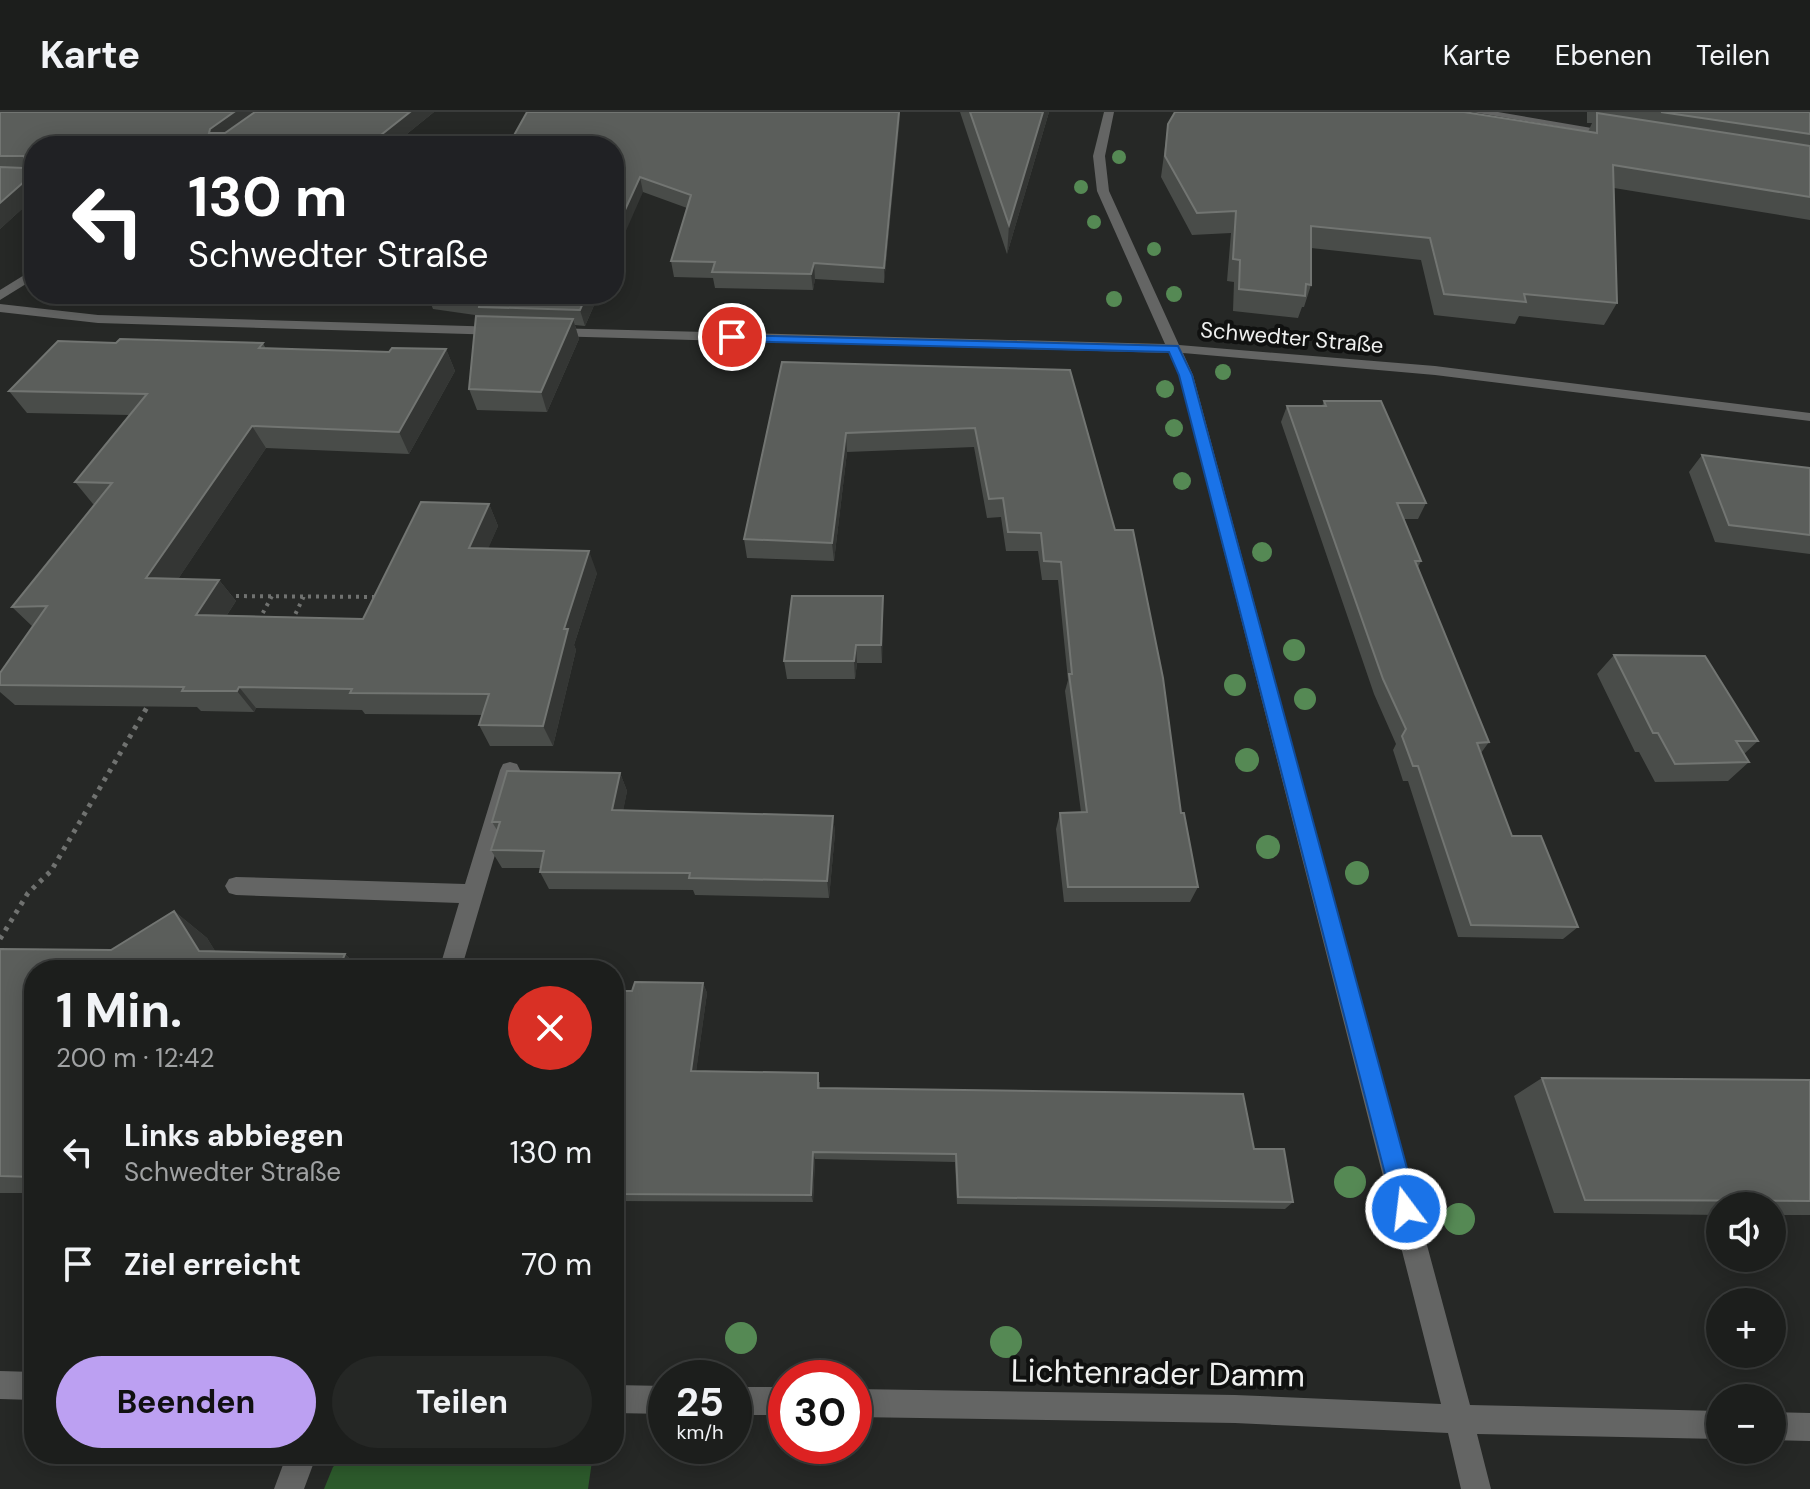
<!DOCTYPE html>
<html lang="de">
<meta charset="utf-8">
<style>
:root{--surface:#1c1e1c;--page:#252725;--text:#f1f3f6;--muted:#a0a2a3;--line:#3a3c3b;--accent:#bca0f2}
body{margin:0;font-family:"DM Sans",sans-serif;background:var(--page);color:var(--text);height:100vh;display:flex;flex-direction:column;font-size:30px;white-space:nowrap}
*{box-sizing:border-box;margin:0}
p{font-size:26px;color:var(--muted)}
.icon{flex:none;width:44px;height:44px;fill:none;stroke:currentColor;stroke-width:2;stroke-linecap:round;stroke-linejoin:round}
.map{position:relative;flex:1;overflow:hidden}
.details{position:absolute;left:24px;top:848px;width:600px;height:504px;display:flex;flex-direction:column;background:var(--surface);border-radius:32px;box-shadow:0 4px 20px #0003,0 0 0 2px var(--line)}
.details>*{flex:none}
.guide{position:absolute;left:24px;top:24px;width:600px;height:168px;border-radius:32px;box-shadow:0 4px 20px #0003,0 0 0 2px var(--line);background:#202124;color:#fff;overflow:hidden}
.tools{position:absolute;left:1706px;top:1080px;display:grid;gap:16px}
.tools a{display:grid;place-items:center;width:80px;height:80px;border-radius:50%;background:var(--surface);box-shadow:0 4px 20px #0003,0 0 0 2px var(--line);font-size:40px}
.speed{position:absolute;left:648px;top:1248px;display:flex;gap:16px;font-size:40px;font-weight:700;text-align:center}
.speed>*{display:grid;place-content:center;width:104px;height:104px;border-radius:50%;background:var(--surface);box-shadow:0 4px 20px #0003,0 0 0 2px var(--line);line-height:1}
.speed small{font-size:20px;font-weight:400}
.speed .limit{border:12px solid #d22;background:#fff;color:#111}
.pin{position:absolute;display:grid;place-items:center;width:68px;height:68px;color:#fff;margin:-34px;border:4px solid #fff;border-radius:50%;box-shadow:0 2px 8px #0007}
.me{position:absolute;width:88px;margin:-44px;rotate:345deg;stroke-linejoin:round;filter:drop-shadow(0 0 6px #0008)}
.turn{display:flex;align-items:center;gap:28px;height:168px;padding:0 32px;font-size:36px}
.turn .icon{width:104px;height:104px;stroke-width:2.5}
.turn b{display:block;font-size:56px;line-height:68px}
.round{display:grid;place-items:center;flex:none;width:84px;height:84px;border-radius:42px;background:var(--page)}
.overview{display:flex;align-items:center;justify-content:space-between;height:136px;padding:0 32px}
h1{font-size:48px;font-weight:700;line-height:60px}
.cta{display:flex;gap:16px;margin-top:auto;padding:16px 32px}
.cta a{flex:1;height:92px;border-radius:48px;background:var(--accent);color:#111;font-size:32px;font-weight:700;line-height:92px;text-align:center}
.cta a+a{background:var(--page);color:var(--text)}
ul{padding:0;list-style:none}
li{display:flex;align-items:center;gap:24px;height:112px;padding:0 32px}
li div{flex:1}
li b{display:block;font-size:30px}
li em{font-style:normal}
header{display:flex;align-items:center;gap:48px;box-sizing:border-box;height:112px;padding:0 40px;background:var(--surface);border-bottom:2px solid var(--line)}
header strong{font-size:38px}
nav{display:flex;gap:44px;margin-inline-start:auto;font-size:28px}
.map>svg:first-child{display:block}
</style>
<header>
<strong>Karte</strong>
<nav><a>Karte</a><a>Ebenen</a><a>Teilen</a></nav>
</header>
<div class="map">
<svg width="1810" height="1377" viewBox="0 0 1810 1377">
<rect width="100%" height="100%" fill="#262826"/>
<path fill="#2d5b2c" d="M 346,1342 L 593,1342 L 588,1377 L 324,1377 L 333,1355 Z"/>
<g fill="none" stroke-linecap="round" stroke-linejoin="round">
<path stroke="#707270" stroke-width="4" stroke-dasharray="3 5" stroke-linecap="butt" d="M 228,484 L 378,485
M 259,508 L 272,484
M 292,509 L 304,484"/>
<path stroke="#707270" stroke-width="5" stroke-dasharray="4 6" stroke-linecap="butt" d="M 0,827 L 28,781 L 51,759 L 149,592"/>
<path fill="#646564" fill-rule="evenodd" d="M 510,650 L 517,652 L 520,658 L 461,858 L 439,858 L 459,791 L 236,783 L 229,781 L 225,774 L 229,767 L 236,765 L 465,772 L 500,658 L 503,652 Z
M 287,1342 L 317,1342 L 304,1377 L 274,1377 Z"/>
<path fill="#646564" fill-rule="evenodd" d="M 1104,0 L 1114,0 L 1105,44 L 1109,79 L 1179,233 L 1435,254 L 1810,301 L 1810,309 L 1435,263 L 1183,241 L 1193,263 L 1470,1293 L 1720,1299 L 1720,1327 L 1477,1322 L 1491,1377 L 1461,1377 L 1448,1321 L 1235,1311 L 854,1305 L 854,1277 L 1235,1283 L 1441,1292 L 1179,263 L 1169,241 L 550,224 L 543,220 L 550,216 L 1165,232 L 1097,79 L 1093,44 Z
M 1472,0 L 1498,0 L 1621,21 L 1616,24 Z
M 34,157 L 34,167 L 0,188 L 0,178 Z
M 0,192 L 98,203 L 502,215 L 509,219 L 502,223 L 98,211 L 0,200 Z
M 0,1259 L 34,1260 L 34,1288 L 0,1287 Z
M 614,1273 L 666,1274 L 666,1302 L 614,1301 Z
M 734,1275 L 786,1275 L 786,1303 L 734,1303 Z
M 1772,1300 L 1810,1301 L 1810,1329 L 1772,1328 Z"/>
</g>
<g fill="#558954">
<circle cx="1119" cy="45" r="7"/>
<circle cx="1081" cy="75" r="7"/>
<circle cx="1094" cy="110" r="7"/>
<circle cx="1154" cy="137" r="7"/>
<circle cx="1174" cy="182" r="8"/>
<circle cx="1114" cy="187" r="8"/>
<circle cx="1223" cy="260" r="8"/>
<circle cx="1165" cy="277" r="9"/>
<circle cx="1174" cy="316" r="9"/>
<circle cx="1182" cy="369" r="9"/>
<circle cx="1262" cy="440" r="10"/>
<circle cx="1294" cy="538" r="11"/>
<circle cx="1235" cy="573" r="11"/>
<circle cx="1305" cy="587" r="11"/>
<circle cx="1247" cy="648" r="12"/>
<circle cx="1268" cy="735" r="12"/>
<circle cx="1357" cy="761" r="12"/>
<circle cx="1350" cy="1070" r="16"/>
<circle cx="1459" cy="1107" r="16"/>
<circle cx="741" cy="1226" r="16"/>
<circle cx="1006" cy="1230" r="16"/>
</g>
<path fill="#494c49" d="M 0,0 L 434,0 L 392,34 L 34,34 L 34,86 L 0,117 Z
M 527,0 L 900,0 L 884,171 L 815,167 L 813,178 L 715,176 L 713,166 L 674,165 L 671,149 L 687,96 L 643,80 Z
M 960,0 L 1049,0 L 1007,142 Z
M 1587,0 L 1810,0 L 1810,108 L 1614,76 L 1617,191 L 1604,213 L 1519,204 L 1515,212 L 1434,203 L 1421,148 L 1311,136 L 1311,173 L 1304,195 L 1302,195 L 1298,206 L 1233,199 L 1234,170 L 1227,169 L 1231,121 L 1192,123 L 1161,65 L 1168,12 L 1588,20 L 1592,11 L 1587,11 Z
M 427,182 L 599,182 L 585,214 L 575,213 L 579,227 L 547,300 L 477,298 L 469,277 L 482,204 L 433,197 Z
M 116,231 L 263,231 L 266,237 L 389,240 L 446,237 L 455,259 L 409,342 L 266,336 L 178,467 L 219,468 L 236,489 L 227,503 L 363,507 L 489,392 L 498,414 L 488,436 L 597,461 L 574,533 L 576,538 L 553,634 L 490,634 L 479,613 L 483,603 L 365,602 L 362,598 L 256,596 L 254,600 L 201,599 L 197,595 L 15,593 L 0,580 L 0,573 L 33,515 L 12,495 L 95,392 L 93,392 L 75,370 L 129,303 L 27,301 L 9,279 Z
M 782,250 L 1070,258 L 1181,701 L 1198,775 L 1190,790 L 1064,790 L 1056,717 L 1060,701 L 1081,700 L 1065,579 L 1068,568 L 1058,468 L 1042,468 L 1038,439 L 1006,439 L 1001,405 L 987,406 L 974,335 L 847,340 L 834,449 L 747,446 L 744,427 Z
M 1324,289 L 1426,391 L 1418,407 L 1403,407 L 1421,449 L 1418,455 L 1489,630 L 1481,641 L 1512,724 L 1578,815 L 1563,827 L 1458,825 L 1408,669 L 1403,669 L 1393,638 L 1396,632 L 1374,582 L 1281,310 L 1287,294 L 1322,294 Z
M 1702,343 L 1810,356 L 1810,442 L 1715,430 L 1689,360 Z
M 883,484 L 882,551 L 857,551 L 855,567 L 787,567 L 784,549 Z
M 1614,543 L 1758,629 L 1744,642 L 1749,650 L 1728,669 L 1655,670 L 1639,640 L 1635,640 L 1597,562 Z
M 620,661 L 627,679 L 623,698 L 833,704 L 835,721 L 829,786 L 695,783 L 693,778 L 549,777 L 540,760 L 540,756 L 502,756 L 491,738 L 497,718 L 492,710 Z
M 174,799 L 207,826 L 215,839 L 345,842 L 361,857 L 34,858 L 34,1081 L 0,1081 L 0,837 L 111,838 Z
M 703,871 L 707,881 L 696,959 L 820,970 L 820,976 L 1254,1037 L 1293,1090 L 1285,1097 L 957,1092 L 955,1050 L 815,1047 L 813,1090 L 614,1089 L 614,879 L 632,879 Z
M 1542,966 L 1810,968 L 1810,1103 L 1772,1103 L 1772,1094 L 1720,1094 L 1720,1103 L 1554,1101 L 1514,984 Z"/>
<path fill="#343634" d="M 234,0 L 263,0 L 213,29 L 209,21 L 210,17 Z
M 410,0 L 434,0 L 392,34 L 367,34 Z
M 899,0 L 900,7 L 884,171 L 884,156 Z
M 1043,0 L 1049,0 L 1007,142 L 1009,113 Z
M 71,28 L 75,34 L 65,34 Z
M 34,61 L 34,86 L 0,117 L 0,91 Z
M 640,65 L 643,80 L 614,146 L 614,122 Z
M 814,151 L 815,167 L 813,178 L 811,162 Z
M 587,182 L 599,182 L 585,214 L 580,198 Z
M 573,207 L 579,227 L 547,300 L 541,280 Z
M 446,237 L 455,259 L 409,342 L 399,320 Z
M 252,314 L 266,336 L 164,488 L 146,466 Z
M 846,321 L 847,340 L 834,449 L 832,431 Z
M 489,392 L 498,414 L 479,458 L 469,436 Z
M 589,439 L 597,461 L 574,533 L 576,538 L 553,634 L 543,614 L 564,517 Z
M 219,468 L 236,489 L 213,524 L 196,503 Z
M 883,484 L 883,503 L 882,551 L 881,533 Z
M 856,533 L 857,551 L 855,567 L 854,549 Z
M 239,575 L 256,596 L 254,600 L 237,579 Z
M 620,661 L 627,679 L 620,716 L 612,698 Z
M 833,704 L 835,721 L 829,786 L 827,769 Z
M 174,799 L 207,826 L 227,858 L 199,839 Z
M 345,842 L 362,858 L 339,856 Z
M 703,871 L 707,881 L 695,968 L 691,959 Z
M 813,1040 L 815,1047 L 813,1090 L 811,1083 Z"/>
<path fill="#5b5e5b" stroke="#727572" stroke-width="2" d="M 0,0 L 234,0 L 210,17 L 209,21 L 225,21 L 255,0 L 410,0 L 367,34 L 255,34 L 261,30 L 71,28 L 65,34 L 34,34 L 34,61 L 0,91 L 0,55 L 24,56 L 27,53 L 24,44 L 0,44 Z
M 527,0 L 899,0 L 884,156 L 814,151 L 811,162 L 712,160 L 715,150 L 671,149 L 691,83 L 640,65 L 614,122 L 614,34 L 508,34 Z
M 970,0 L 1043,0 L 1009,113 Z
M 1175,0 L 1464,0 L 1597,21 L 1597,1 L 1810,34 L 1810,85 L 1613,53 L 1617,191 L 1524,182 L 1526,190 L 1444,182 L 1430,126 L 1311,114 L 1311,173 L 1306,172 L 1305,184 L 1239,177 L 1240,148 L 1233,147 L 1236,99 L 1197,101 L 1165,44 L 1168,12 Z
M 1661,0 L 1810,0 L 1810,22 Z
M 436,182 L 587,182 L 580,198 L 479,195 L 480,188 Z
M 476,204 L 573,207 L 541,280 L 469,277 Z
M 120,227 L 263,231 L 259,236 L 389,240 L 392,236 L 446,237 L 399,320 L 252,314 L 146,466 L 219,468 L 196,503 L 363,507 L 421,390 L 489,392 L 469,436 L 589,439 L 564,517 L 568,517 L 543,614 L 479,613 L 489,582 L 350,581 L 352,577 L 239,575 L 237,579 L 182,579 L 184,575 L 0,573 L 0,561 L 47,494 L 12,495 L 112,371 L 75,370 L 147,282 L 9,279 L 58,229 L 116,231 Z
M 782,250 L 1070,258 L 1115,418 L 1133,418 L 1163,566 L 1181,701 L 1184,701 L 1198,775 L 1068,775 L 1060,701 L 1087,700 L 1069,562 L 1072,562 L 1061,450 L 1044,449 L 1041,421 L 1008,420 L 1003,386 L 989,387 L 975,316 L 846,321 L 832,431 L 744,427 Z
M 1324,289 L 1381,289 L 1426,391 L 1397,391 L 1421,449 L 1415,449 L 1489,630 L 1477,631 L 1512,724 L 1541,724 L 1578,815 L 1471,813 L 1418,654 L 1413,654 L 1402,624 L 1406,617 L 1383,567 L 1287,294 L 1326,294 Z
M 1702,343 L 1810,356 L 1810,423 L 1729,413 Z
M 792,484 L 883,484 L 881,533 L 856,533 L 854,549 L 784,549 Z
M 1614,543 L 1705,544 L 1758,629 L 1736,629 L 1749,650 L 1675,652 L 1658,621 L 1653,621 Z
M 507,659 L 620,661 L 612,698 L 833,704 L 827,769 L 689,766 L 690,761 L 540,760 L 544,739 L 491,738 L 500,710 L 492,710 Z
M 174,799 L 199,839 L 345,842 L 339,856 L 379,858 L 34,858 L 34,1065 L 0,1064 L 0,837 L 111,838 Z
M 635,870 L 703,871 L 691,959 L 818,961 L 818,976 L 1243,982 L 1254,1037 L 1284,1037 L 1293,1090 L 958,1085 L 956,1042 L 813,1040 L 811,1083 L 614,1082 L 614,879 L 632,879 Z
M 1542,966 L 1810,968 L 1810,1089 L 1585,1088 Z"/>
<path fill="#1a73e8" stroke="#114b97" stroke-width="2" d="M 727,223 L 1178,234 L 1192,263 L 1418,1097 L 1414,1105 L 1406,1109 L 1398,1105 L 1394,1097 L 1179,263 L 1169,240 L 732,229 L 727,228 Z"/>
<g text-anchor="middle" stroke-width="8" stroke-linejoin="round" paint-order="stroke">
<g font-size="22" fill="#eff0ef" stroke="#101110">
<text transform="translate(1292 225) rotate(5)" y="8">Schwedter Straße</text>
</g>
<g font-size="32" fill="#eff0ef" stroke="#101110">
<text transform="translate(1158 1261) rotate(1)" y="11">Lichtenrader Damm</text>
</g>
</g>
</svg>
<div class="tools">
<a><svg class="icon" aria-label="sound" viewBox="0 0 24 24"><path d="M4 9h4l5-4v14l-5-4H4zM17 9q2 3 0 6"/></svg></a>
<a>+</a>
<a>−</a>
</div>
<div class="speed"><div>25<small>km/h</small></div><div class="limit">30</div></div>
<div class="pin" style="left:732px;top:225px;background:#d93025"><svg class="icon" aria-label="arrive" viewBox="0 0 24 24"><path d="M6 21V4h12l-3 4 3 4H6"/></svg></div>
<svg class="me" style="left:1406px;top:1097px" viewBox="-20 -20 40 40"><circle r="17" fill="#1a73e8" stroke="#fff" stroke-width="3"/><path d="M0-11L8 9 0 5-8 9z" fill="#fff"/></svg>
<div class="guide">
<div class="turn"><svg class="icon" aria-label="left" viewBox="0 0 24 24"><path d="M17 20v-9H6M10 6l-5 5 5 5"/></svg><div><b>130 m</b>Schwedter Straße</div></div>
</div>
<section class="details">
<div class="overview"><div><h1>1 Min.</h1><p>200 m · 12:42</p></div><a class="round" style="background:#d93025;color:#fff"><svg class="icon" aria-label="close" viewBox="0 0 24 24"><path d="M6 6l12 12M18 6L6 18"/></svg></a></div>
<ul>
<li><svg class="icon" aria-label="left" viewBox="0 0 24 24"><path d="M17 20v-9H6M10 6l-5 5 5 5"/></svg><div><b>Links abbiegen</b><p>Schwedter Straße</p></div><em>130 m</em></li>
<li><svg class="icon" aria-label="arrive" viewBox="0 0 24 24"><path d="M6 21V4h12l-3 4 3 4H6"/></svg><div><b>Ziel erreicht</b></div><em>70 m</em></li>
</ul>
<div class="cta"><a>Beenden</a><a>Teilen</a></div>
</section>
</div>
